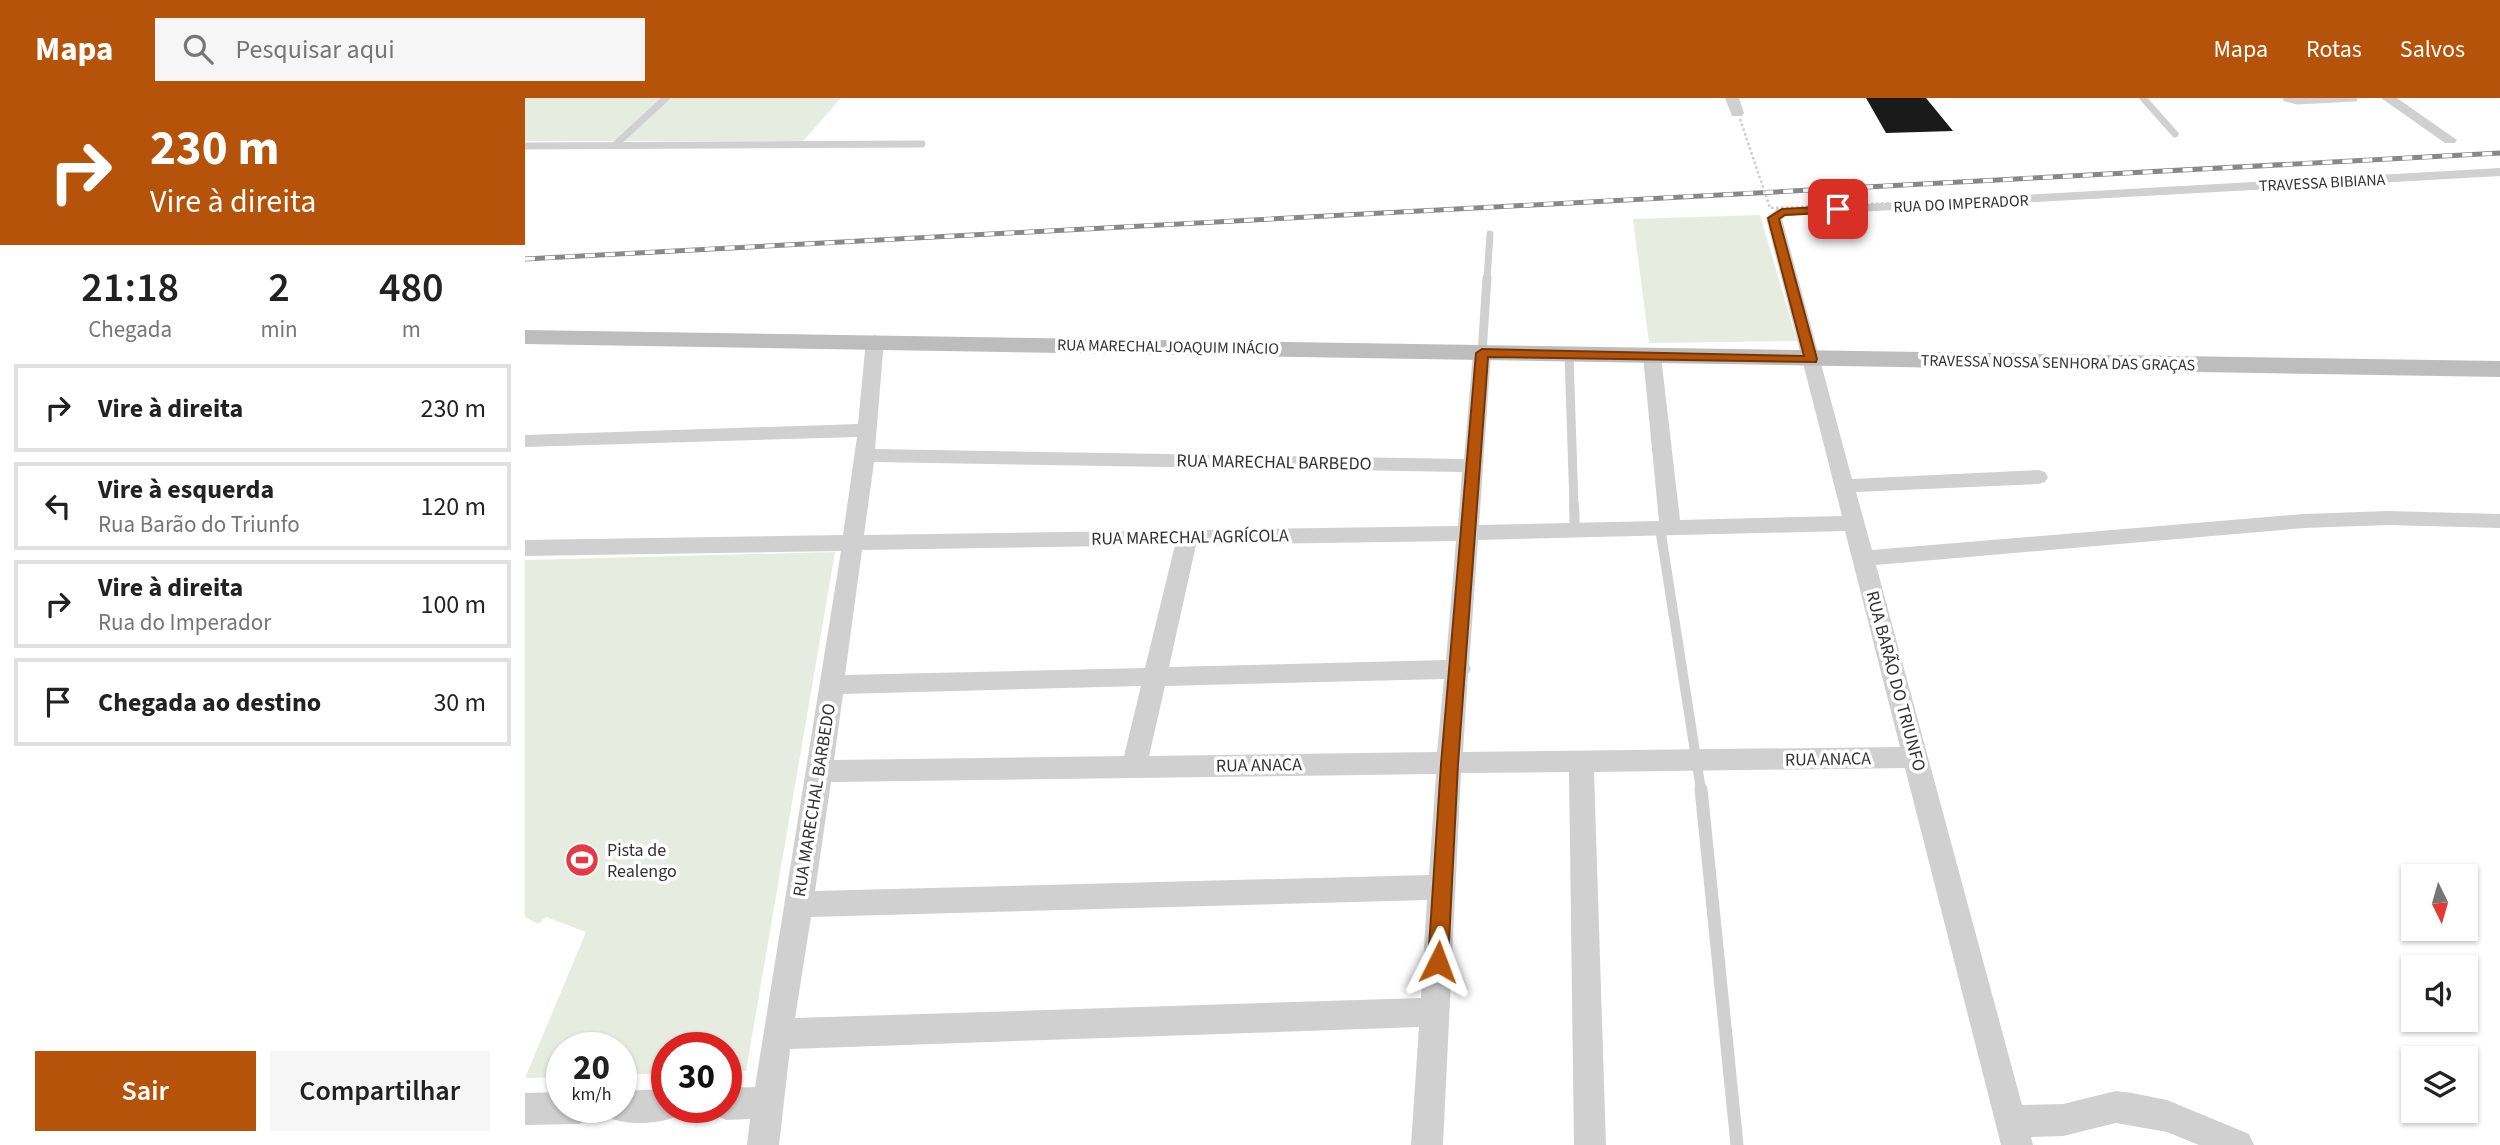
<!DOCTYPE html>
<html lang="pt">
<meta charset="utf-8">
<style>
:root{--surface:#fff;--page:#f6f6f6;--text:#222;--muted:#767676;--line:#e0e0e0;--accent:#b45309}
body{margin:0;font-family:"Source Sans 3",sans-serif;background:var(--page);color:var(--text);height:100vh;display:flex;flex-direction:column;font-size:26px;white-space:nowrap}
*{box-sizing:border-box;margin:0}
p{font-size:23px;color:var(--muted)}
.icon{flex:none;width:38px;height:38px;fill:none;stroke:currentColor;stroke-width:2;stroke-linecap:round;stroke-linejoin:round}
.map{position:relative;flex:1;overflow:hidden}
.details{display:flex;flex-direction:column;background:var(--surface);width:525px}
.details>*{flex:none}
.guide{background:#b45309;color:#fff;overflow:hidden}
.needle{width:46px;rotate:175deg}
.controls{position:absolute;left:1876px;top:766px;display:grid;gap:14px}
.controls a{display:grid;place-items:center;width:77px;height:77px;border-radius:0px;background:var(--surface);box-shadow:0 2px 5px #0004;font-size:35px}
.speed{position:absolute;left:21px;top:934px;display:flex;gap:14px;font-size:35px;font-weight:700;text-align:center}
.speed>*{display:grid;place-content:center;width:91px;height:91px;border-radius:50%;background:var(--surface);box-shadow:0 2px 5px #0004;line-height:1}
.speed small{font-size:18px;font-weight:400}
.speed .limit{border:10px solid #d22;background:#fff;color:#111}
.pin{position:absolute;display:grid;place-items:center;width:60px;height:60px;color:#fff;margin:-30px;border-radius:14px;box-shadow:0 4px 10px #0006}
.me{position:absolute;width:77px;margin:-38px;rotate:3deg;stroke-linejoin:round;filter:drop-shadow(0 0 5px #0008)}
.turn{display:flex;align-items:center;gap:24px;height:147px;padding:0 35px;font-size:32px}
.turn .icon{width:91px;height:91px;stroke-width:2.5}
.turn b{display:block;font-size:49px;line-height:60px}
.eta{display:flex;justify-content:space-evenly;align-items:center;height:119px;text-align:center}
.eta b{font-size:42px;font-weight:600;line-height:49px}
.primary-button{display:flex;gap:14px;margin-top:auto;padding:14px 35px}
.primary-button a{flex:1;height:80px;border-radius:0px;background:var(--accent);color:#fff;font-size:28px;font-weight:600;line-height:80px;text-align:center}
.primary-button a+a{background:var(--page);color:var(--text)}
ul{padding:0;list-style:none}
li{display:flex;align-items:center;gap:21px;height:88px;margin:0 14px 10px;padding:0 21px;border:4px solid var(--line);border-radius:0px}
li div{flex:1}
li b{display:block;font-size:26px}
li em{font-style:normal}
header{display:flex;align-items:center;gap:42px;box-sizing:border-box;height:98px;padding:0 35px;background:var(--accent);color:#fff}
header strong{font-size:33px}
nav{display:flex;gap:38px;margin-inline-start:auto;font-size:24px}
.search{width:490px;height:63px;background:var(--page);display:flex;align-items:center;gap:18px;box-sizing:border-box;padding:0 24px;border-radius:0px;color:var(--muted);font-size:26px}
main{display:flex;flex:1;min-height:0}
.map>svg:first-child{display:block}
</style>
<header>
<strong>Mapa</strong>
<div class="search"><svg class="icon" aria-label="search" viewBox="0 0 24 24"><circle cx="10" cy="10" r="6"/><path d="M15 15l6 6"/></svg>Pesquisar aqui</div>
<nav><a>Mapa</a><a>Rotas</a><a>Salvos</a></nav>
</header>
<main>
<section class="details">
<div class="guide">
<div class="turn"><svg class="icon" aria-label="right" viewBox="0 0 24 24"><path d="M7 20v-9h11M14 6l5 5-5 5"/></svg><div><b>230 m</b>Vire à direita</div></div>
</div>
<div class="eta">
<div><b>21:18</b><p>Chegada</p></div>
<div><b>2</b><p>min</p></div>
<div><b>480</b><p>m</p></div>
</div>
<ul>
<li><svg class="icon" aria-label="right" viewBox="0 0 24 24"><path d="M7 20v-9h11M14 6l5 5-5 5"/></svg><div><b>Vire à direita</b></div><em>230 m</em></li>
<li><svg class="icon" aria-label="left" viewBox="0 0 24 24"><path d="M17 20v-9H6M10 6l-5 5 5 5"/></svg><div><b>Vire à esquerda</b><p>Rua Barão do Triunfo</p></div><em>120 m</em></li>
<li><svg class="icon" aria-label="right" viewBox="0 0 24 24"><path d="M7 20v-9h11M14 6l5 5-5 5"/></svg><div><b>Vire à direita</b><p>Rua do Imperador</p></div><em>100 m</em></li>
<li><svg class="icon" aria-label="arrive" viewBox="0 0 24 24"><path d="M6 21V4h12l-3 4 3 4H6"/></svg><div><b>Chegada ao destino</b></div><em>30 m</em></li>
</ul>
<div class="primary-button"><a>Sair</a><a>Compartilhar</a></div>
</section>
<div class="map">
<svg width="1975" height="1047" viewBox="0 0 1975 1047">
<rect width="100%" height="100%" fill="#fff"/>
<path fill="#e6ecdf" d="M 0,0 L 316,0 L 278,43 L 0,43 Z
M 1235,117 L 1272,243 L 1124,245 L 1108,121 Z
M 310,454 L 221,973 L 201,973 L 201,950 L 142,950 L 142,975 L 96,977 L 96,950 L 37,950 L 37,979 L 0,980 L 61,834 L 21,819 L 13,826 L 0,819 L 0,462 Z"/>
<path fill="#1a1a1a" d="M 1341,0 L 1401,0 L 1428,33 L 1361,35 Z"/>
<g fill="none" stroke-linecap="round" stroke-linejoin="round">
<path stroke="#d0d0d0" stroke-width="7" d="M 1618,0 L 1650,36
M 1761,0 L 1773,3 L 1829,0
M 90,47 L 141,0
M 0,48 L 397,46
M 962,182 L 965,136"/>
<path stroke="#d0d0d0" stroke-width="9" d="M 957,255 L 962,180
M 1044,257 L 1049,409"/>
<path stroke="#d0d0d0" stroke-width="10" d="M 1049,407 L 1050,433
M 1135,430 L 1176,692"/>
<path stroke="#d0d0d0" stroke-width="13" d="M 1176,691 L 1212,1047"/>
<path fill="#d0d0d0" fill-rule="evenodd" d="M 1200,0 L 1214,0 L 1219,15 L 1217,18 L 1207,18 Z
M 1856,0 L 1872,0 L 1932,42 L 1930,45 L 1920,45 Z
M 1975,70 L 1975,78 L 1261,118 L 1257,121 L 1327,381 L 1513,372 L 1520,374 L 1523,379 L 1520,384 L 1513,386 L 1331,394 L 1347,452 L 1779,416 L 1863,413 L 1975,416 L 1975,430 L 1863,427 L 1779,430 L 1351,467 L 1497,1007 L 1538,1006 L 1591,993 L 1607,995 L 1642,1002 L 1724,1036 L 1729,1047 L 1674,1047 L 1642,1034 L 1591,1025 L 1538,1038 L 1506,1039 L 1508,1047 L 1476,1047 L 1380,670 L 1069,674 L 1081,1047 L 1049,1047 L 1044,674 L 936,675 L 918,1047 L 886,1047 L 894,929 L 265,951 L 254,1047 L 222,1047 L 225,1021 L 201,1022 L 190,1017 L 187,1010 L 201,1010 L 201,990 L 230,989 L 316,453 L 0,458 L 0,442 L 318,437 L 332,339 L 0,349 L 0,337 L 333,326 L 341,242 L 350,237 L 359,242 L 350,351 L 939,361 L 948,255 L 957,250 L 966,255 L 954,427 L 1134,423 L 1118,258 L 1127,253 L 1136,258 L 1155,422 L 1317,418 L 1241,120 L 1252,111 ZM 349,364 L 937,374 L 933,428 L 339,437 ZM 1320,433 L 1375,649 L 938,654 L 943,576 L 946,571 L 944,567 L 953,442 ZM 931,443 L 921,562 L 644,569 L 671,447 ZM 650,447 L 620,570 L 320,577 L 337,452 ZM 919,581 L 912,654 L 624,658 L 640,588 ZM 616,588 L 599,658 L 309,662 L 318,596 ZM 911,676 L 904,777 L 290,793 L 306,684 ZM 902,802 L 896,900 L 270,920 L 286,819 Z
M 142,991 L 142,1010 L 157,1010 L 153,1018 C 134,1026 104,1028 85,1020 L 80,1010 L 96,1010 L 96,993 Z
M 37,994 L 37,1010 L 70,1010 L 65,1021 L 54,1026 L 0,1027 L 0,995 Z"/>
<path fill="#bdbdbd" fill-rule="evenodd" d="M 0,232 L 1975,263 L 1975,279 L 0,246 Z"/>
<g stroke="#888" stroke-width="5">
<path id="rail" d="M 0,161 L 1975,55"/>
</g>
<use href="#rail" stroke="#fff" stroke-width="3.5" stroke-dasharray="10" stroke-linecap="butt"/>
<path stroke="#cdcdcd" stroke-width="2.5" stroke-dasharray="2.5 2.5" stroke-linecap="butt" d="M 1215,21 L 1245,110 L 1394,104"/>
</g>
<path fill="#b45309" stroke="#753606" stroke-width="2" d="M 1313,108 L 1317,109 L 1317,114 L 1260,117 L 1254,121 L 1292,261 L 1291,264 L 963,259 L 933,666 L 923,864 L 920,871 L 913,874 L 906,871 L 903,864 L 916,666 L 951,255 L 957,251 L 1279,258 L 1243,120 L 1257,111 Z"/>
<defs>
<g id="stadium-disc" transform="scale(1.75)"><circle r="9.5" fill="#e63946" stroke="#fff"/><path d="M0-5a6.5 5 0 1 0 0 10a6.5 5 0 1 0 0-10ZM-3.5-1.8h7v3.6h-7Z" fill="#fff"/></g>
</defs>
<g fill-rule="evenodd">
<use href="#stadium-disc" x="57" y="762"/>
</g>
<g text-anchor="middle" stroke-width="7" stroke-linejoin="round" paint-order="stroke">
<g font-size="16" fill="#333" stroke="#fff">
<text transform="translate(1797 84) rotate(-3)" y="6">TRAVESSA BIBIANA</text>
<text transform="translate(1436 105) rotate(-3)" y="6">RUA DO IMPERADOR</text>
<text transform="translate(643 248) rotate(1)" y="6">RUA MARECHAL JOAQUIM INÁCIO</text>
<text transform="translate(1533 264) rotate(1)" y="6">TRAVESSA NOSSA SENHORA DAS GRAÇAS</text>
</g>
<g font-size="18" fill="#333" stroke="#fff">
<text transform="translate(749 364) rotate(1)" y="6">RUA MARECHAL BARBEDO</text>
<text transform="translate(665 439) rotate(-1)" y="6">RUA MARECHAL AGRÍCOLA</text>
<text transform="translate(1371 583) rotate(75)" y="6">RUA BARÃO DO TRIUNFO</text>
<text transform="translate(1303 661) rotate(-1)" y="6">RUA ANACA</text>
<text transform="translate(734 667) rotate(-1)" y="6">RUA ANACA</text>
<text transform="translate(289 702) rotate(-81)" y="6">RUA MARECHAL BARBEDO</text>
</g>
<g font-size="18" fill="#333" stroke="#fff" text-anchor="start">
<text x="82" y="758">Pista de<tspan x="82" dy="21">Realengo</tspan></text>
</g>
</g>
</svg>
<div class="controls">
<a><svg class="needle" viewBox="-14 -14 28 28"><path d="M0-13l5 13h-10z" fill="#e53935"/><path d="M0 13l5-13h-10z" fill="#767676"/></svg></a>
<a><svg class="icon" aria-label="sound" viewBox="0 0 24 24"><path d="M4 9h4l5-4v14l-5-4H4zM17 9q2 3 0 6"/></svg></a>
<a><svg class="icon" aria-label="layers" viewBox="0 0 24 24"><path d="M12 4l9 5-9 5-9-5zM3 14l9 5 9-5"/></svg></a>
</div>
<div class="speed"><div>20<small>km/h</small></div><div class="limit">30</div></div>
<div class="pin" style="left:1313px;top:111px;background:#d93025"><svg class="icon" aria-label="arrive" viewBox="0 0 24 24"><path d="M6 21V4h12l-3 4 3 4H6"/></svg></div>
<svg class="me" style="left:913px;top:864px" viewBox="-20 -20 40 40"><path d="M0-17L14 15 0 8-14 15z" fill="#b45309" stroke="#fff" stroke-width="4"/></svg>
</div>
</main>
